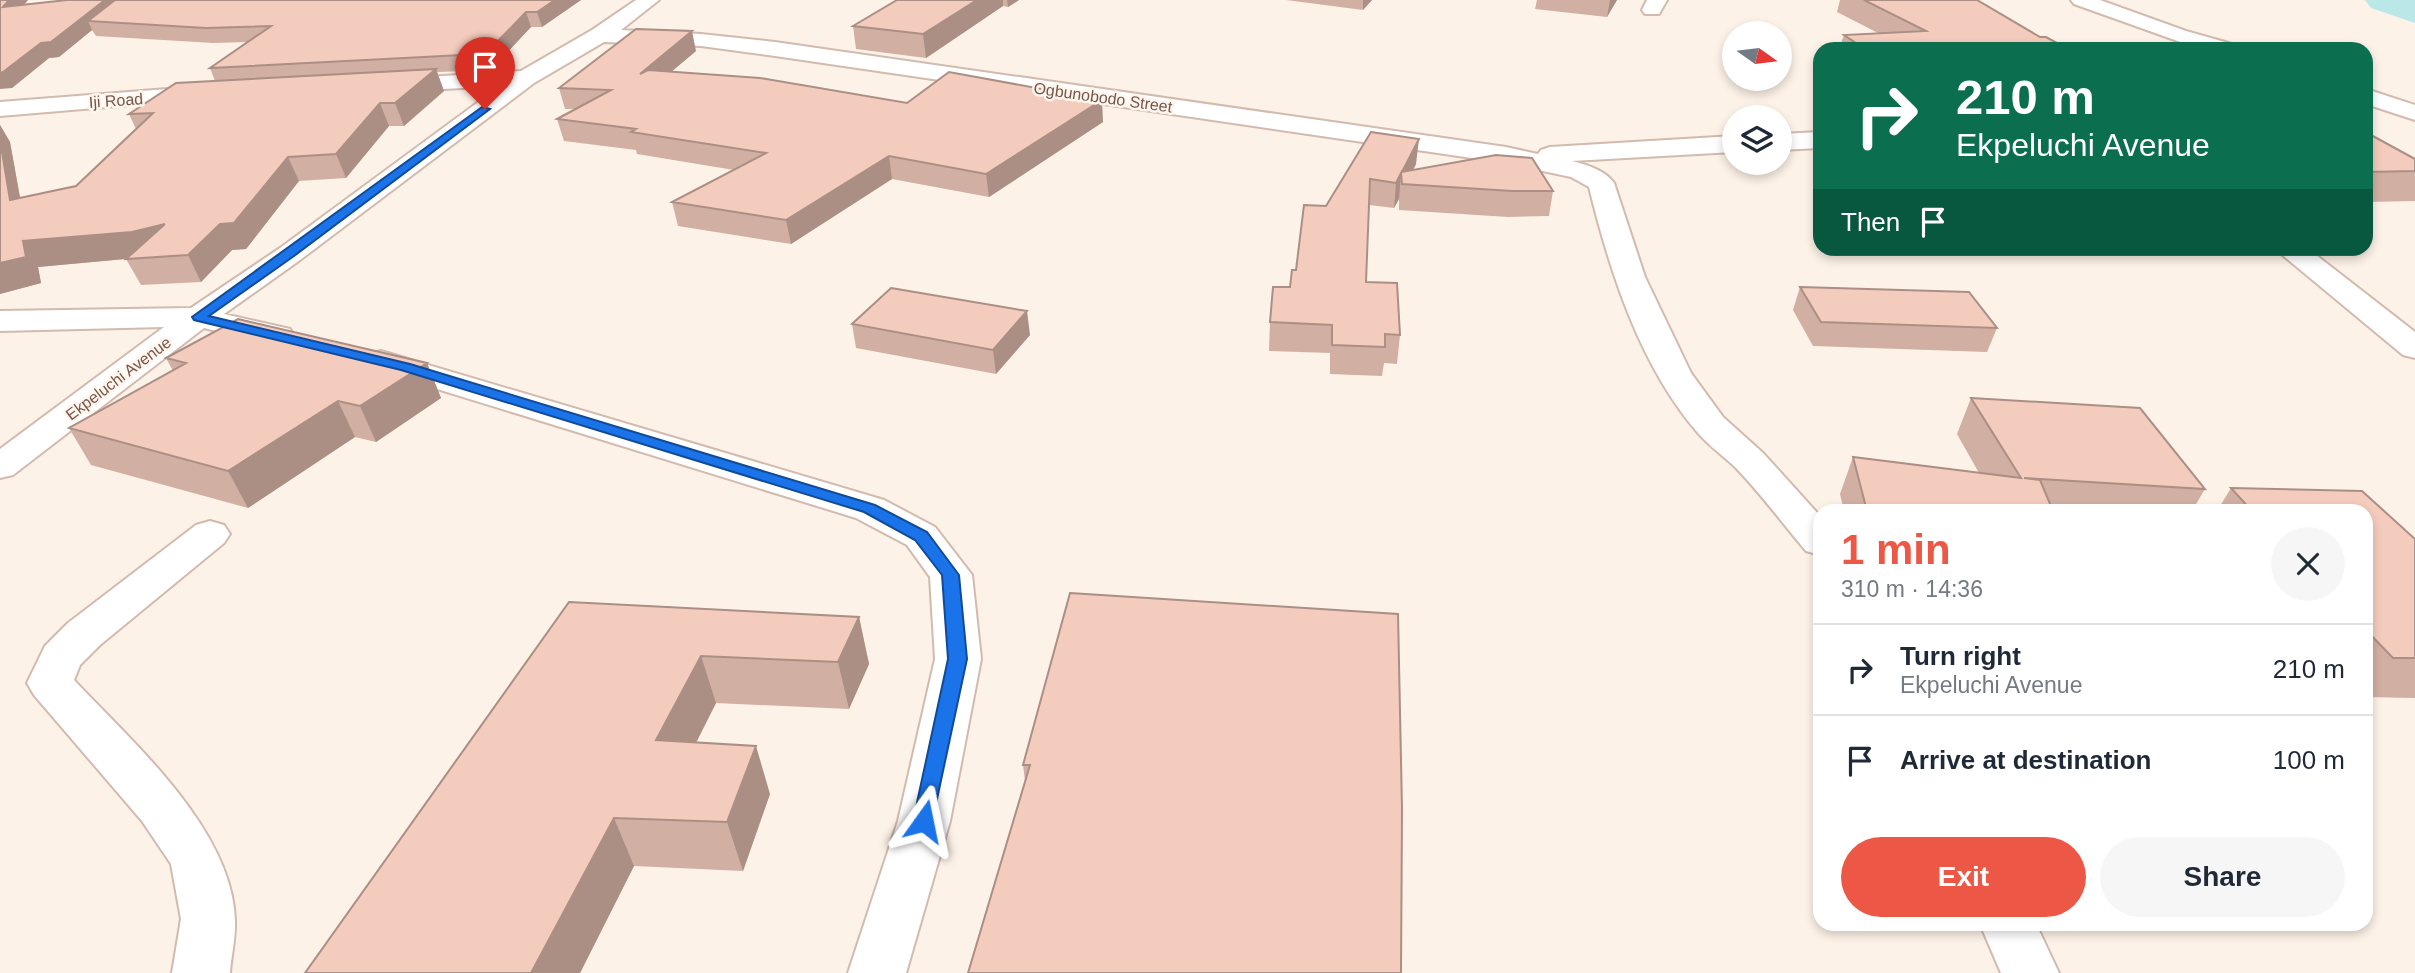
<!DOCTYPE html>
<meta charset="utf-8">
<style>
:root{--surface:#fff;--page:#f6f6f7;--text:#1f2937;--muted:#747a83;--line:#e0e1e3;--accent:#ed5846}
body{margin:0;font-family:Arial,sans-serif;background:var(--page);color:var(--text);height:100vh;display:flex;flex-direction:column;font-size:26px;white-space:nowrap}
*{box-sizing:border-box;margin:0}
p{font-size:23px;color:var(--muted)}
.icon{flex:none;width:38px;height:38px;fill:none;stroke:currentColor;stroke-width:2;stroke-linecap:round;stroke-linejoin:round}
.map{position:relative;flex:1;overflow:hidden}
.details{position:absolute;left:1813px;top:504px;width:560px;height:427px;display:flex;flex-direction:column;background:var(--surface);border-radius:21px;box-shadow:0 4px 10px #0003}
.details>*{flex:none}
.hud{position:absolute;left:1813px;top:42px;width:560px;height:214px;border-radius:21px;box-shadow:0 4px 10px #0003;background:#0b6e4f;color:#fff;overflow:hidden}
.needle{width:46px;rotate:104deg}
.fabs{position:absolute;left:1722px;top:21px;display:grid;gap:14px}
.fabs a{display:grid;place-items:center;width:70px;height:70px;border-radius:50%;background:var(--surface);box-shadow:0 4px 10px #0003;font-size:35px}
.pin{position:absolute;display:grid;place-items:center;width:60px;height:60px;color:#fff;margin:-72px -30px;border-radius:50% 50% 50% 0;rotate:-45deg;box-shadow:0 0 7px #0007}
.pin .icon{rotate:45deg}
.me{position:absolute;width:77px;margin:-38px;rotate:12deg;stroke-linejoin:round;filter:drop-shadow(0 0 5px #0008)}
.turn{display:flex;align-items:center;gap:24px;height:147px;padding:0 28px;font-size:32px}
.turn .icon{width:91px;height:91px;stroke-width:2.5}
.turn b{display:block;font-size:49px;line-height:60px}
.then{display:flex;align-items:center;height:66px;padding:0 28px;background:#0003;gap:14px;font-size:26px}
.round{display:grid;place-items:center;flex:none;width:74px;height:74px;border-radius:37px;background:var(--page)}
.overview{display:flex;align-items:center;justify-content:space-between;height:119px;padding:0 28px}
h1{font-size:42px;font-weight:700;line-height:52px;color:var(--accent)}
.primary-button{display:flex;gap:14px;margin-top:auto;padding:14px 28px}
.primary-button a{flex:1;height:80px;border-radius:42px;background:var(--accent);color:#fff;font-size:28px;font-weight:700;line-height:80px;text-align:center}
.primary-button a+a{background:var(--page);color:var(--text)}
ul{padding:0;list-style:none}
li{display:flex;align-items:center;gap:21px;height:91px;padding:0 28px;border-top:2px solid var(--line)}
li div{flex:1}
li b{display:block;font-size:26px}
li em{font-style:normal}
.map>svg:first-child{display:block}
</style>
<div class="map">
<svg width="2415" height="973" viewBox="0 0 2415 973">
<rect width="100%" height="100%" fill="#fdf2e7"/>
<g fill="none" stroke-linecap="round" stroke-linejoin="round">
<path fill="#bae7e8" fill-rule="evenodd" d="M 2365,0 L 2415,0 L 2415,23 L 2371,8 Z"/>
<g stroke="#d3baae" stroke-width="4">
<path id="minor" d="M 636,0 L 659,0 L 621,30 L 701,34 L 775,42 L 1506,147 L 1538,154 L 1541,150 L 1550,147 L 1734,136 L 1734,152 L 1572,161 C 1587,165 1605,170 1614,183 L 1645,277 L 1691,373 L 1723,417 L 1763,453 L 1820,516 L 1820,555 L 1806,551 C 1783,524 1762,495 1737,469 C 1725,457 1710,447 1698,433 C 1640,366 1610,272 1589,187 L 1571,177 L 1506,163 L 775,56 L 701,46 L 604,42 L 534,83 L 300,260 L 224,314 L 290,329 L 294,336 L 290,343 L 278,346 L 204,328 L 13,475 L 0,478 L 0,449 L 164,327 L 0,331 L 0,311 L 191,308 L 280,248 L 500,86 L 388,92 L 380,90 L 376,85 L 380,80 L 521,71 L 592,30 Z
M 1647,0 L 1667,0 L 1659,14 L 1645,14 L 1642,10 Z
M 2071,0 L 2100,0 L 2186,31 L 2232,44 L 2235,49 L 2200,49 L 2074,4 Z
M 206,86 L 214,88 L 218,93 L 214,98 L 0,116 L 0,102 Z
M 2366,89 L 2415,105 L 2415,120 L 2366,104 Z
M 1820,132 L 1820,148 L 1780,150 L 1780,134 Z
M 2274,248 L 2307,248 L 2415,332 L 2415,358 L 2403,355 Z
M 381,351 L 884,500 L 935,527 L 972,575 L 981,659 L 950,821 L 906,973 L 848,973 L 898,821 L 935,659 L 930,577 L 907,545 L 856,518 L 369,368 L 364,361 L 369,354 Z
M 210,521 L 224,525 L 230,534 L 224,543 L 100,645 L 80,665 L 74,680 C 133,743 232,829 235,920 C 236,937 231,956 230,973 L 172,973 L 181,919 L 171,864 L 142,821 L 34,695 L 27,683 L 45,646 L 68,623 L 196,525 Z
M 1980,924 L 2036,924 L 2059,973 L 2001,973 Z"/>
</g>
<use href="#minor" fill="#fff" fill-rule="evenodd"/>
</g>
<path fill="#d2afa3" d="M 0,0 L 28,0 L 24,4 L 115,0 L 581,0 L 542,27 L 531,27 L 501,59 L 480,60 L 467,71 L 437,72 L 444,91 L 404,126 L 389,126 L 346,178 L 299,181 L 246,249 L 232,250 L 201,282 L 141,285 L 126,259 L 38,267 L 41,283 L 0,294 L 0,125 L 10,142 L 20,198 L 76,186 L 136,129 L 129,114 L 215,81 L 210,68 L 247,42 L 213,43 L 96,36 L 92,30 L 59,57 L 49,58 L 12,88 Z
M 897,0 L 1019,0 L 1008,7 L 1003,6 L 926,58 L 856,49 L 853,26 Z
M 1286,0 L 1372,0 L 1363,10 Z
M 1537,0 L 1617,0 L 1607,17 L 1535,9 Z
M 1840,0 L 1977,0 L 2040,37 L 2068,49 L 1839,49 L 1844,35 L 1878,33 L 1837,12 Z
M 696,51 L 672,71 L 907,103 L 1103,122 L 989,197 L 892,179 L 791,244 L 678,226 L 672,202 L 734,170 L 637,154 L 636,150 L 564,141 L 557,119 L 575,109 L 565,109 L 559,88 Z
M 1371,132 L 1416,164 L 1413,170 L 1553,191 L 1549,216 L 1508,217 L 1399,210 L 1399,199 L 1394,208 L 1369,205 L 1366,282 L 1400,335 L 1397,364 L 1384,363 L 1382,376 L 1330,374 L 1330,353 L 1269,351 L 1270,322 L 1290,287 L 1296,270 Z
M 2366,136 L 2415,159 L 2415,201 L 2366,202 Z
M 1800,287 L 1997,328 L 1987,352 L 1813,346 L 1793,310 Z
M 852,324 L 1030,335 L 996,374 L 856,348 Z
M 166,358 L 427,363 L 441,398 L 376,442 L 355,437 L 248,508 L 91,465 L 69,428 L 173,371 Z
M 1971,398 L 2205,489 L 2192,511 L 1844,511 L 1840,494 L 1853,457 L 1979,473 L 1957,434 Z
M 2231,488 L 2362,491 L 2415,539 L 2415,698 L 2366,697 L 2366,511 L 2217,511 Z
M 569,602 L 859,617 L 869,664 L 849,709 L 716,703 L 696,743 L 770,794 L 743,871 L 634,866 L 580,973 L 305,973 Z
M 1398,614 L 1025,781 L 1023,765 Z"/>
<path fill="#ab8f84" d="M 9,0 L 28,0 L 10,21 L 3,7 Z
M 105,0 L 113,0 L 117,9 L 88,21 L 92,30 L 59,57 L 49,58 L 12,88 L 0,89 L 0,73 L 41,43 Z
M 555,0 L 581,0 L 542,27 L 537,12 Z
M 977,0 L 1003,0 L 1003,6 L 926,58 L 923,34 Z
M 1007,0 L 1019,0 L 1008,7 Z
M 1363,0 L 1372,0 L 1363,10 Z
M 1610,0 L 1617,0 L 1607,17 Z
M 526,12 L 531,27 L 501,59 L 496,43 Z
M 692,31 L 696,51 L 645,94 L 640,74 Z
M 475,44 L 480,60 L 467,71 L 462,55 Z
M 436,69 L 444,91 L 404,126 L 395,103 Z
M 1102,100 L 1103,122 L 989,197 L 986,174 Z
M 380,103 L 389,126 L 346,178 L 336,154 Z
M 0,125 L 10,142 L 25,225 L 10,200 L 0,140 Z
M 1419,139 L 1416,164 L 1406,184 L 1402,172 Z
M 889,156 L 892,179 L 791,244 L 786,220 Z
M 288,157 L 299,181 L 246,249 L 232,250 L 201,282 L 188,255 Z
M 1401,173 L 1399,199 L 1394,208 L 1396,183 Z
M 165,224 L 146,257 L 38,267 L 41,283 L 0,294 L 0,263 L 23,241 Z
M 1027,311 L 1030,335 L 996,374 L 993,350 Z
M 427,363 L 441,398 L 376,442 L 360,406 Z
M 338,401 L 355,437 L 248,508 L 228,471 Z
M 859,617 L 869,664 L 849,709 L 838,662 Z
M 701,656 L 716,703 L 673,788 L 656,740 Z
M 756,746 L 770,794 L 743,871 L 727,822 Z
M 614,818 L 634,866 L 580,973 L 531,973 Z"/>
<path fill="#f4ccbd" stroke="#ab8f84" stroke-width="2" d="M 0,0 L 9,0 L 3,7 L 67,0 L 105,0 L 51,42 L 41,43 L 3,72 L 0,73 Z
M 115,0 L 555,0 L 537,12 L 526,12 L 496,43 L 475,44 L 462,55 L 210,68 L 271,26 L 206,28 L 88,21 Z
M 897,0 L 977,0 L 923,34 L 853,26 Z
M 1864,0 L 1977,0 L 2040,37 L 2046,37 L 2068,49 L 1865,49 L 1844,35 L 1926,31 Z
M 636,29 L 692,31 L 640,74 L 648,70 L 760,78 L 907,103 L 949,72 L 1102,100 L 986,174 L 889,156 L 786,220 L 672,202 L 766,153 L 631,132 L 636,129 L 557,119 L 611,90 L 559,88 Z
M 436,69 L 395,103 L 380,103 L 336,154 L 288,157 L 234,223 L 220,224 L 188,255 L 126,259 L 165,224 L 132,232 L 23,241 L 26,257 L 0,263 L 0,140 L 10,200 L 76,186 L 153,113 L 129,114 L 176,83 Z
M 1371,132 L 1419,139 L 1402,172 L 1496,155 L 1532,158 L 1553,191 L 1512,191 L 1402,184 L 1401,173 L 1396,183 L 1370,179 L 1366,282 L 1397,283 L 1400,335 L 1385,334 L 1385,347 L 1332,345 L 1332,325 L 1270,322 L 1273,287 L 1290,287 L 1292,270 L 1296,270 L 1304,205 L 1326,206 Z
M 2371,135 L 2415,159 L 2415,171 L 2366,172 L 2366,136 Z
M 1800,287 L 1969,292 L 1997,328 L 1821,322 Z
M 891,288 L 1027,311 L 993,350 L 852,324 Z
M 238,319 L 427,363 L 360,406 L 338,401 L 228,471 L 69,428 L 186,363 L 166,358 Z
M 1971,398 L 2140,408 L 2205,489 L 2024,478 L 2040,480 L 2053,511 L 1867,511 L 1853,457 L 2021,478 Z
M 2231,488 L 2362,491 L 2415,539 L 2415,658 L 2393,658 L 2366,630 L 2366,511 L 2252,511 Z
M 1070,593 L 1398,614 L 1402,809 L 1401,973 L 968,973 L 1030,765 L 1023,765 Z
M 569,602 L 859,617 L 838,662 L 701,656 L 656,740 L 756,746 L 727,822 L 614,818 L 531,973 L 305,973 Z"/>
<path fill="#1a73e8" stroke="#114b97" stroke-width="2" d="M 482,107 L 490,109 L 294,256 L 209,316 L 410,364 L 875,505 L 927,532 L 959,575 L 967,659 L 931,827 L 924,830 L 916,827 L 913,821 L 948,659 L 942,575 L 915,540 L 864,512 L 401,370 L 194,320 L 192,317 Z"/>
<g text-anchor="middle" stroke-width="5" stroke-linejoin="round" paint-order="stroke">
<g font-size="16" fill="#795549" stroke="#fff6ee">
<text transform="translate(1103 97) rotate(8)" y="6">Ogbunobodo Street</text>
<text transform="translate(116 100) rotate(-4)" y="6">Iji Road</text>
<text transform="translate(118 378) rotate(-37)" y="6">Ekpeluchi Avenue</text>
</g>
</g>
</svg>
<div class="fabs">
<a><svg class="needle" viewBox="-14 -14 28 28"><path d="M0-13l5 13h-10z" fill="#e53935"/><path d="M0 13l5-13h-10z" fill="#747a83"/></svg></a>
<a><svg class="icon" aria-label="layers" viewBox="0 0 24 24"><path d="M12 4l9 5-9 5-9-5zM3 14l9 5 9-5"/></svg></a>
</div>
<div class="pin" style="left:485px;top:109px;background:#d93025"><svg class="icon" aria-label="arrive" viewBox="0 0 24 24"><path d="M6 21V4h12l-3 4 3 4H6"/></svg></div>
<svg class="me" style="left:924px;top:821px" viewBox="-20 -20 40 40"><path d="M0-17L14 15 0 8-14 15z" fill="#1a73e8" stroke="#fff" stroke-width="4"/></svg>
<div class="hud">
<div class="turn"><svg class="icon" aria-label="right" viewBox="0 0 24 24"><path d="M7 20v-9h11M14 6l5 5-5 5"/></svg><div><b>210 m</b>Ekpeluchi Avenue</div></div>
<div class="then">Then<svg class="icon" aria-label="arrive" viewBox="0 0 24 24"><path d="M6 21V4h12l-3 4 3 4H6"/></svg></div>
</div>
<section class="details">
<div class="overview"><div><h1>1 min</h1><p>310 m · 14:36</p></div><a class="round"><svg class="icon" aria-label="close" viewBox="0 0 24 24"><path d="M6 6l12 12M18 6L6 18"/></svg></a></div>
<ul>
<li><svg class="icon" aria-label="right" viewBox="0 0 24 24"><path d="M7 20v-9h11M14 6l5 5-5 5"/></svg><div><b>Turn right</b><p>Ekpeluchi Avenue</p></div><em>210 m</em></li>
<li><svg class="icon" aria-label="arrive" viewBox="0 0 24 24"><path d="M6 21V4h12l-3 4 3 4H6"/></svg><div><b>Arrive at destination</b></div><em>100 m</em></li>
</ul>
<div class="primary-button"><a>Exit</a><a>Share</a></div>
</section>
</div>
